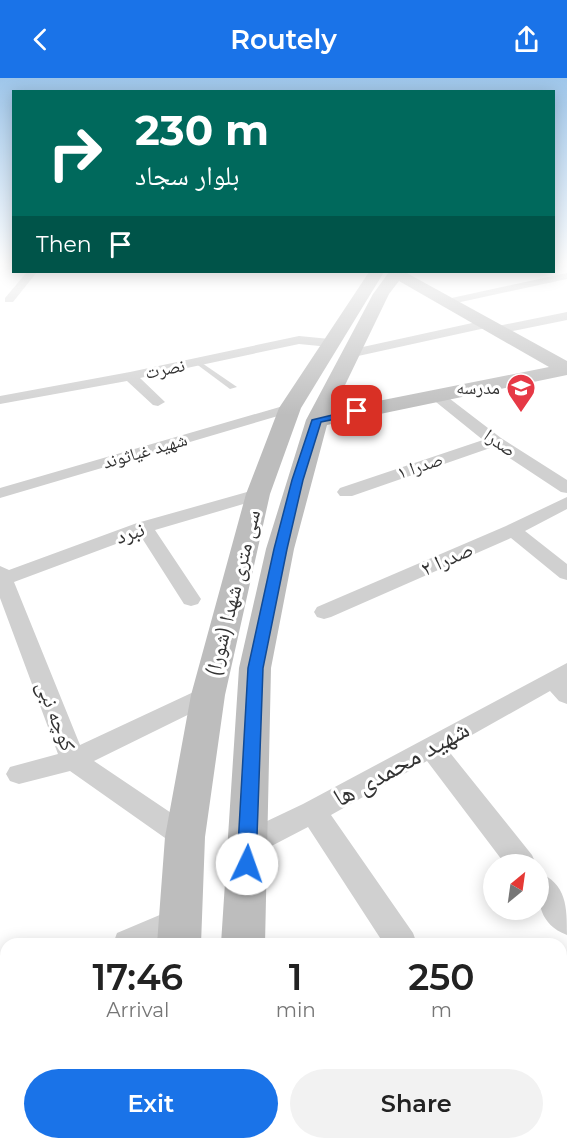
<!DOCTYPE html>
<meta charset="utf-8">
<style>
:root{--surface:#fff;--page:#f2f2f2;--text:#222;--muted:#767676;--accent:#1a73e8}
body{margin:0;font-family:Montserrat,"Noto Naskh Arabic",sans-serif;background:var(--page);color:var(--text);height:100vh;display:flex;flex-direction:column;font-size:22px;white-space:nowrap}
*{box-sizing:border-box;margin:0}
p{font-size:20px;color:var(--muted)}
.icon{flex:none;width:33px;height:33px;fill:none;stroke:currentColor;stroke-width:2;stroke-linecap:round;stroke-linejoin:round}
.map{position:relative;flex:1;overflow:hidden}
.side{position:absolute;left:0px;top:860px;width:567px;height:212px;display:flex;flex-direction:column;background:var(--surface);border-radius:18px 18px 0 0;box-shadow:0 3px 15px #0003}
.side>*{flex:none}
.hud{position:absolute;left:12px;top:12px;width:543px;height:183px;border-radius:0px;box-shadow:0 3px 15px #0003;background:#00695c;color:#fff;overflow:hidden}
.needle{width:39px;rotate:29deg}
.tools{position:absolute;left:483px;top:776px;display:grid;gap:12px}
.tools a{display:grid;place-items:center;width:66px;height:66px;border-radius:50%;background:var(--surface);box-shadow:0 3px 15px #0003;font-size:30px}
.pin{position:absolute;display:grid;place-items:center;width:51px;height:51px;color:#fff;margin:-26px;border-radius:12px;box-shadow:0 3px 9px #0006}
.me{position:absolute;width:66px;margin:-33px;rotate:3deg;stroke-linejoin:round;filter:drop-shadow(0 0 4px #0008)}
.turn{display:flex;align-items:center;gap:21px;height:126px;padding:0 24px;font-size:27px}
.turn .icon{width:78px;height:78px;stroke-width:2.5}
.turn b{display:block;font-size:42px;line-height:51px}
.then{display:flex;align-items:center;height:57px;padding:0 24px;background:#0003;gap:12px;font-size:22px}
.eta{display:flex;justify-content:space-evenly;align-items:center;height:102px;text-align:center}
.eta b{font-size:36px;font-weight:600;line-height:42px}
.cta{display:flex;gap:12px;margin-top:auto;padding:12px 24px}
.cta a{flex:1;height:69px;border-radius:36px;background:var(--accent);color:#fff;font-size:24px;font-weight:600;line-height:69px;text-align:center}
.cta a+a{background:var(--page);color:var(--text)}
header{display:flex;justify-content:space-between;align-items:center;height:78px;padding:0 24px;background:var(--accent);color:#fff;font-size:27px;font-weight:600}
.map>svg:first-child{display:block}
</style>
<header><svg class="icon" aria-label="back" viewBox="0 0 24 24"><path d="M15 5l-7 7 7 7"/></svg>Routely<svg class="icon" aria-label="share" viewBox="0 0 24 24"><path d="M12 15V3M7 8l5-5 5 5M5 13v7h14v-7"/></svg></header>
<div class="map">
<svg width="567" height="1070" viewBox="0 0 567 1070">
<rect width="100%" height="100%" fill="#fff"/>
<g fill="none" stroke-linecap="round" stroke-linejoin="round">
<path fill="#d0d0d0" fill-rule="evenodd" d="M 195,283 L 199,283 L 237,309 L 230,311 L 195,285 Z"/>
<path fill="#d0d0d0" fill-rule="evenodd" d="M 27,194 L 37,194 L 13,224 L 5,224 L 5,220 Z
M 567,195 L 567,201 L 447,227 L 441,224 L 447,221 Z
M 567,234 L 567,242 L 498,256 L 492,252 L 498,248 Z
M 486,242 L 492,246 L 490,249 L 349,280 L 342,276 L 349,272 Z
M 299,258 L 330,261 L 336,265 L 330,269 L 299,266 L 140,300 L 165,324 L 158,328 L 153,327 L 127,303 L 0,326 L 0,318 L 130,294 Z
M 436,313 L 441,314 L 501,360 L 567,402 L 567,415 L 561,414 L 493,369 L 352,418 L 340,418 L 337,414 L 340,410 L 483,362 L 431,320 L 429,317 Z
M 290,326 L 297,330 L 295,333 L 0,420 L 0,410 Z
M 258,411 L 264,412 L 267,416 L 264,420 L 155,452 L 201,521 L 198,526 L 191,528 L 184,526 L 140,457 L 14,504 L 80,667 L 200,611 L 208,608 L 216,611 L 220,617 L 216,623 L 94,683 L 195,751 L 199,759 L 195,767 L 185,771 L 175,767 L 70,693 L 19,706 L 10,703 L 6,696 L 10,689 L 58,676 L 0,520 L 0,488 L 9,492 L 137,445 Z
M 567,419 L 567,431 L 525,453 L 567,486 L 567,502 L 560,500 L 511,460 L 331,539 L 324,541 L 317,539 L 314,534 L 317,529 L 506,448 Z
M 567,585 L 567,626 L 559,623 L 550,613 L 447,671 L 532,777 L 536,786 L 505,786 L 427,683 L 331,737 L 413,855 L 417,866 L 384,866 L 308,749 L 258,775 L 248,778 L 238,775 L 234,766 L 238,757 L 303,726 Z
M 538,794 C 567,806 567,829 567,857 C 537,845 538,822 538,794 Z
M 181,828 L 192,832 L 196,842 L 192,852 L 163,866 L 113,866 L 117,855 Z
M 567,886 L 567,919 L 561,921 L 561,888 Z
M 6,903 L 6,935 L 0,937 L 0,905 Z
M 438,1065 L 475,1065 L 478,1070 L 440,1070 Z"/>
<path fill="#bdbdbd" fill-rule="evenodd" d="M 369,194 L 384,194 L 301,330 L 270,416 L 225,617 L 205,759 L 201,866 L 157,866 L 165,759 L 191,617 L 246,416 L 279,330 Z
M 389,194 L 405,194 L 567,283 L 567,297 L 327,347 L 294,471 L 271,590 L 265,866 L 221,866 L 239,590 L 266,471 L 306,342 L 373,216 ZM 399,203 L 549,289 L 333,332 L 389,216 Z
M 133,1065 L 185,1065 L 185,1070 L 133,1070 Z
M 208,1065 L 260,1065 L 260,1070 L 208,1070 Z"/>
</g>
<linearGradient id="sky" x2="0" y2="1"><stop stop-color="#9ec6ea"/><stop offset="0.55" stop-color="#fff"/><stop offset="1" stop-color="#fff" stop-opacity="0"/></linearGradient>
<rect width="567" height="337" fill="url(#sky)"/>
<path fill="#1a73e8" stroke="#114b97" stroke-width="1.5" d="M 357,331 L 362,333 L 360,336 L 321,344 L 303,402 L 287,471 L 263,590 L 256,786 L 253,792 L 247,794 L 240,792 L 237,786 L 248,590 L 274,471 L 292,402 L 312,342 Z"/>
<defs>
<g id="school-pin" transform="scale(1.5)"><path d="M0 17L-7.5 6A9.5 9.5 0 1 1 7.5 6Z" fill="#e63946" stroke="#fff"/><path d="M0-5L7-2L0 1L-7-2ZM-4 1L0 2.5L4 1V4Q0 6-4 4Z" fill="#fff"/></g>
</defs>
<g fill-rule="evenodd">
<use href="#school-pin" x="521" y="310"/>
</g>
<g text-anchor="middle" stroke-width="6" stroke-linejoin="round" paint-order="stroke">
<g font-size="18" fill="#333" stroke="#fff">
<text transform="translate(165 291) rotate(-12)" y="6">نصرت</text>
<text transform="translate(500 365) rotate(35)" y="6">صدرا</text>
<text transform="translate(145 373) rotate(-16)" y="6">شهید غیاثوند</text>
<text transform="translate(420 388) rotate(-19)" y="6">صدرا ۱</text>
</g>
<g font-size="18" fill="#333" stroke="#fff" text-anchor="end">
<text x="500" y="316">مدرسه</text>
</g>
<g font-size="21" fill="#333" stroke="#fff">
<text transform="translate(130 455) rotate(-19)" y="7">نبرد</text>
<text transform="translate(447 481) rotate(-24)" y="7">صدرا ۲</text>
<text transform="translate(233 515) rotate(-76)" y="7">سی متری شهدا (شورا)</text>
<text transform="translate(56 638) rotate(69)" y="7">کوچه نبی</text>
</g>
<g font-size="26" fill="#333" stroke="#fff">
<text transform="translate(401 685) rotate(-29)" y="9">شهید محمدی ها</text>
</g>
</g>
</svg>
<div class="tools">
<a><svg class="needle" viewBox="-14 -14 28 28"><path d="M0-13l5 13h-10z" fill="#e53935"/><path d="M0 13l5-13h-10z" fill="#767676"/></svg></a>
</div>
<div class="pin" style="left:357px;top:333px;background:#d93025"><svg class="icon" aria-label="arrive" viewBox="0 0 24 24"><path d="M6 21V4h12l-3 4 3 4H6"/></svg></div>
<svg class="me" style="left:247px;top:786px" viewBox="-20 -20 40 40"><circle r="19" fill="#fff"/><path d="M0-13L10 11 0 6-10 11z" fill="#1a73e8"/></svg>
<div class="hud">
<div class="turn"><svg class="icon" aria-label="right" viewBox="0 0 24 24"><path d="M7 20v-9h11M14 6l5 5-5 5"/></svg><div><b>230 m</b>بلوار سجاد</div></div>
<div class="then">Then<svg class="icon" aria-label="arrive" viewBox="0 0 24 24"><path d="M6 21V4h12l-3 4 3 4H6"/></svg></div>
</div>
<section class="side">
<div class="eta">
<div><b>17:46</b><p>Arrival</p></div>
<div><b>1</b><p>min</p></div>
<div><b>250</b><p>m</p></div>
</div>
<div class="cta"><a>Exit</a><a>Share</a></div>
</section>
</div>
